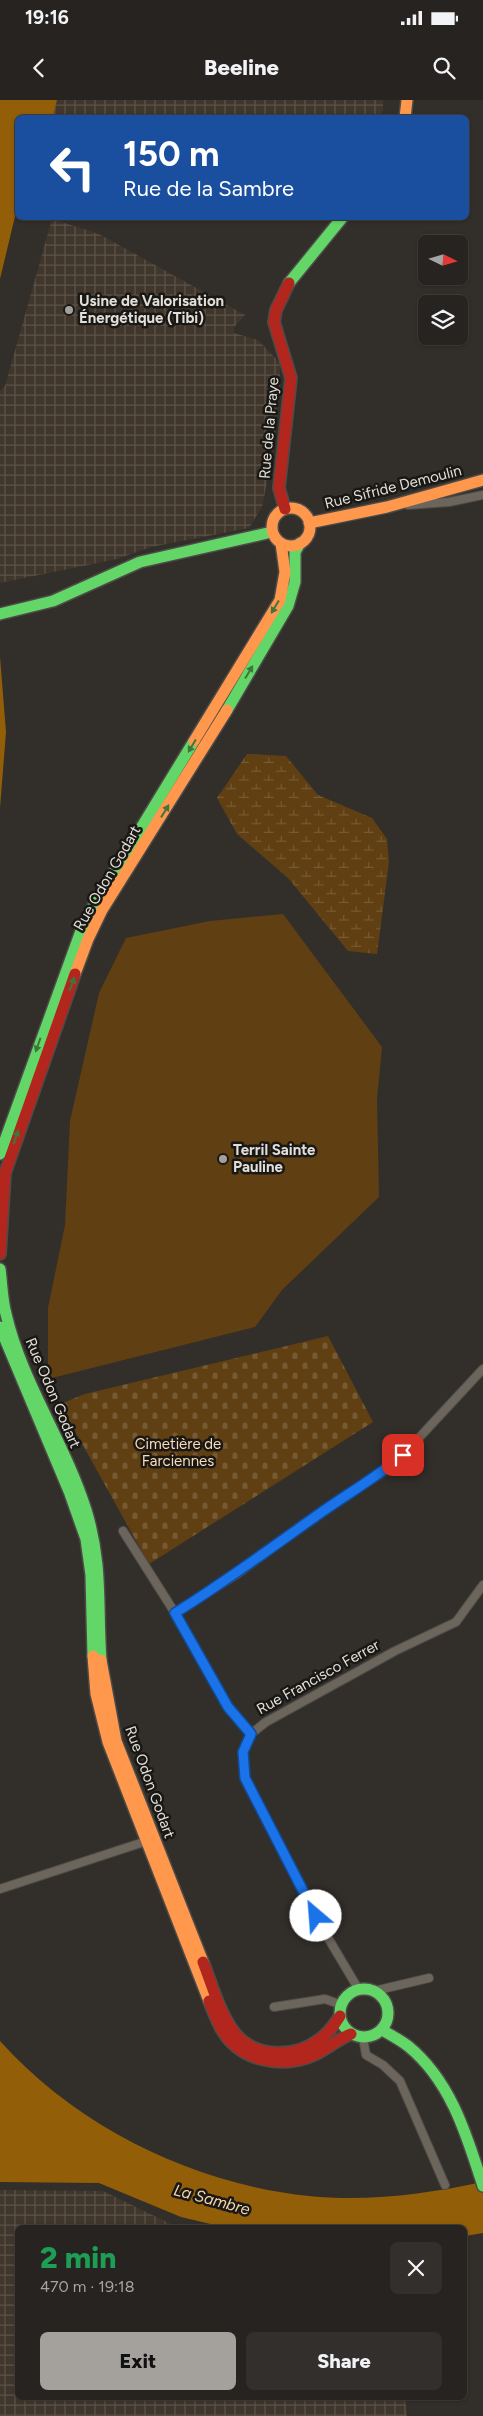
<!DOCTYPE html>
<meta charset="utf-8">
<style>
:root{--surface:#262320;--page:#322f2d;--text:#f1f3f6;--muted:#a4a4a5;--line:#42403e;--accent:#a4a19c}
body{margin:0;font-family:Figtree,sans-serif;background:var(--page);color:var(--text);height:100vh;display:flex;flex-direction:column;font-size:19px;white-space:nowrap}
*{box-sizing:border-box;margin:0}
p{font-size:16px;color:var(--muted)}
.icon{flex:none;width:28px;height:28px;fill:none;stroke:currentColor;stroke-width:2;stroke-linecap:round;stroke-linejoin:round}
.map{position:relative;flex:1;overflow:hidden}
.side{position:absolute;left:15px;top:2125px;width:452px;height:175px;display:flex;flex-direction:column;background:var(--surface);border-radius:8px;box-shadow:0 1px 4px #0004,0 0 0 1px var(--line)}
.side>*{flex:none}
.guide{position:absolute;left:15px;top:15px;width:454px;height:105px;border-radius:8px;box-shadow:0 1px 4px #0004,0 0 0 1px var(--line);background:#1a4fa0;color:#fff;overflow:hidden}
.needle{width:32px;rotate:95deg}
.tools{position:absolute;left:418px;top:135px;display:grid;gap:10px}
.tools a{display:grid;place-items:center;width:50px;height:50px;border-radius:8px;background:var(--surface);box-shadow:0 1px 4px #0004,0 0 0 1px var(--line);font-size:25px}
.pin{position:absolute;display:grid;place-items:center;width:42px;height:42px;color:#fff;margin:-21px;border-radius:10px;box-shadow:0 2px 8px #0006}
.me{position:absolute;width:55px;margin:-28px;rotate:333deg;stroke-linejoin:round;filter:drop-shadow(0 0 4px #0008)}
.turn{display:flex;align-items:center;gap:18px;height:105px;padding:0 25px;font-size:22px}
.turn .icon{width:65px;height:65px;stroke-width:2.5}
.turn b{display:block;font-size:35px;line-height:42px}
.round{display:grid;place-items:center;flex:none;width:52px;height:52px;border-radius:8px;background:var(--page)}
.summary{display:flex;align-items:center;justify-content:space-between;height:85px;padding:0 25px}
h1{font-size:30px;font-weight:800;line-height:38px;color:#1e9e55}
.button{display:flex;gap:10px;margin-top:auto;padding:10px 25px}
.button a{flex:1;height:58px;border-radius:8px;background:var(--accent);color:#111;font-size:20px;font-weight:800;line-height:58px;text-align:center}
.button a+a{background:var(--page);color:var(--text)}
.status{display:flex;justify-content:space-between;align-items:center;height:35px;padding:0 25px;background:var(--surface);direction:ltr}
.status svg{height:14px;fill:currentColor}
header{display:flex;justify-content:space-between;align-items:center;height:65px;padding:0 25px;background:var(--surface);font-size:22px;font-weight:800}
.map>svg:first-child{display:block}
</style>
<div class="status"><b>19:16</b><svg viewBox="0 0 49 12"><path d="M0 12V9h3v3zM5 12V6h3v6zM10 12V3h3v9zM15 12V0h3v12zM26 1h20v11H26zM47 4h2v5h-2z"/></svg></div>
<header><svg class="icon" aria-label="back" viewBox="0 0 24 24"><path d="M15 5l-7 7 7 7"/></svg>Beeline<svg class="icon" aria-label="search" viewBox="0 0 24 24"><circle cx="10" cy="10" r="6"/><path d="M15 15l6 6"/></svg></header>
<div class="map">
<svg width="483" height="2316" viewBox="0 0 483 2316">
<defs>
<pattern id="industrial-grid" width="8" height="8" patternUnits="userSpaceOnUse" patternTransform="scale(1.25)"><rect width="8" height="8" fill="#40362b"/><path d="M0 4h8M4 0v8" fill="none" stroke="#5b5349"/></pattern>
<pattern id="wetland-marsh" width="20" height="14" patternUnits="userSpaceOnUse" patternTransform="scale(1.25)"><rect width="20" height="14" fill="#603f12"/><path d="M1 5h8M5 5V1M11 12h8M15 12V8" fill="none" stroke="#765a34"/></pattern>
<pattern id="cemetery-stones" width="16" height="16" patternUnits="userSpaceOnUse" patternTransform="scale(1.25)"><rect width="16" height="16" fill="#603f12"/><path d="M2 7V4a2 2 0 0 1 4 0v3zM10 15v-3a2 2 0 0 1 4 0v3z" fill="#765a34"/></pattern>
</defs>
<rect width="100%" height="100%" fill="#322f2b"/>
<path fill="url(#industrial-grid)" d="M 57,0 L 383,0 L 383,10 L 380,18 L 53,17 Z
M 52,119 L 99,134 L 245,215 L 234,227 L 234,233 L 258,240 L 280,263 L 280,288 L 273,353 L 262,407 L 249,428 L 151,447 L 117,459 L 0,483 L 0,291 L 5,286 Z
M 0,2090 L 103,2091 L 177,2127 L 18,2128 L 18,2298 L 405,2298 L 407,2316 L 0,2316 Z"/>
<path fill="#603f12" d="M 283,814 L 382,947 L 377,999 L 379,1097 L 282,1190 L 255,1227 L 48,1279 L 48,1208 L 65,1125 L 70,1021 L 99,893 L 126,838 L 210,821 Z"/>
<path fill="url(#wetland-marsh)" d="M 247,654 L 286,656 L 318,695 L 372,718 L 387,739 L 389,762 L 377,854 L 348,851 L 288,778 L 237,734 L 217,698 Z"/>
<path fill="url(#cemetery-stones)" d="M 328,1236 L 373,1322 L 149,1464 L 60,1304 L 85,1294 Z"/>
<path fill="#935e08" d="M 0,0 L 57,0 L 53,17 L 18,18 L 17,108 L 0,179 Z
M 0,557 L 6,632 L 0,708 Z
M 0,1941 C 78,2028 194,2084 309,2096 C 368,2102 426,2094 483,2082 L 483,2133 L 465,2136 L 465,2128 L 223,2127 L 181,2117 L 99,2083 L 0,2082 Z"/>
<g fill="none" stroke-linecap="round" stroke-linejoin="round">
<g stroke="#4d4b48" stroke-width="10">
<path id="street" d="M 408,405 L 449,402 L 483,395
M 123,1431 L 175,1513 L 228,1607 L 251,1634
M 175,1513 L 237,1474 L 320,1413 L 383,1372 L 403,1355 L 483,1269
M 0,1789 L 150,1740
M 359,1890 L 315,1816 L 245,1678 L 243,1652 L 252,1633 L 266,1622 L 395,1551 L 456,1522 L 483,1485
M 374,1891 L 429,1878
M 274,1907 L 325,1899 L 342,1905
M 363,1938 L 366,1955 L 383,1965 L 400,1981 L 445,2085"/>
</g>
<g stroke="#4d4b48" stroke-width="14">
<path id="fast" d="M 289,183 L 342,118
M 0,514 L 53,501 L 140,462 L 272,432
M 227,610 L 288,506 L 295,482 L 295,452 L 300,443
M 0,1054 L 85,820 L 194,641
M 0,1169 C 2,1184 2,1199 6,1214 C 22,1283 65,1343 86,1410 C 103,1465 97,1505 101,1560
M 0,1227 L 69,1391 L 86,1439 L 91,1475 L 93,1556
M340 1913a24 24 0 1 1 48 0a24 24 0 1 1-48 0Z
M 382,1930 C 391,1935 400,1940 408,1946 C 451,1981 467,2036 483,2086"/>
</g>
<g stroke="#4d4b48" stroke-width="14">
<path id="slow" d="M 405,18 L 407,0
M272 427a19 19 0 1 1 38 0a19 19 0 1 1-38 0Z
M 309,423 L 387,407 L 483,380
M 194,641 L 280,500 L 285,472 L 281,443
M 75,874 L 88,839 L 102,810 L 227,610
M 93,1556 L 96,1594 L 108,1642 L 209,1901
M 101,1560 L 116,1641 L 203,1862"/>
</g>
<g stroke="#4d4b48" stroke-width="14">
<path id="jam" d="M 285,409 L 279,388 L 291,278 L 274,222 L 276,210 L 289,183
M 0,1154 L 5,1073 L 75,874
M 203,1862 C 212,1885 219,1912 234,1932 C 254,1959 296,1958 320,1939 C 329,1933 334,1925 340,1916
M 209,1901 C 215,1915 220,1931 231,1942 C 251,1963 288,1967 314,1955 C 327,1949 338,1939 351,1934"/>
</g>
<use href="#street" stroke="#6c655c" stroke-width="8"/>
<use href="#fast" stroke="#63d668" stroke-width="11"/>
<use href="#slow" stroke="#ff974d" stroke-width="11"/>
<use href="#jam" stroke="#b3261e" stroke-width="11"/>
</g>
<defs><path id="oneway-solid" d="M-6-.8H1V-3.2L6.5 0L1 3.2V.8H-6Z" transform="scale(1.25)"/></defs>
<g fill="#3e773e">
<use href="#oneway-solid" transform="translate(275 507) rotate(121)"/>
<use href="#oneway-solid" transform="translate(249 572) rotate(-59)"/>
<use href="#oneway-solid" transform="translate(192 646) rotate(121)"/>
<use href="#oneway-solid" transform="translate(165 711) rotate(-58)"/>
<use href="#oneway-solid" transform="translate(72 884) rotate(-70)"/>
<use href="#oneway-solid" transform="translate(38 945) rotate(110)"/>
<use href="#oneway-solid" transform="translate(16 1037) rotate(-72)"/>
</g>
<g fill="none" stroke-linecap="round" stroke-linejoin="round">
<g stroke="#114b97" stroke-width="12">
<path id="route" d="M 316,1816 L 245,1678 L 243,1652 L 251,1634 L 228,1607 L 175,1513 C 225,1482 271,1448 319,1414 C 347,1394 377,1377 403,1355"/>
</g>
<use href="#route" stroke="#1a73e8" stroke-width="9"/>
</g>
<g fill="#a4a19c" stroke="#1a1814" stroke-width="2">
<circle cx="69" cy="210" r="5"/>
<circle cx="223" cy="1059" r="5"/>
</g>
<g text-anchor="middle" stroke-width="5" stroke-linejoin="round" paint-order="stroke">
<g font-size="15" font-weight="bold" fill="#e2ded9" stroke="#1a1814" text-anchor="start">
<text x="79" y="206">Usine de Valorisation<tspan x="79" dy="17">Énergétique (Tibi)</tspan></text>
<text x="233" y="1055">Terril Sainte<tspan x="233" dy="17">Pauline</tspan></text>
</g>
<g font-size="15" fill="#e2ded9" stroke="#1a1814">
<text transform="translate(269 328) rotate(-85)" y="5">Rue de la Praye</text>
<text transform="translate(393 387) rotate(-14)" y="5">Rue Sifride Demoulin</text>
<text transform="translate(107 778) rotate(-60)" y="5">Rue Odon Godart</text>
<text transform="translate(53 1293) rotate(67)" y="5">Rue Odon Godart</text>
<text transform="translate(318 1577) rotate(-29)" y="5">Rue Francisco Ferrer</text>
<text transform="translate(150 1682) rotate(70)" y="5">Rue Odon Godart</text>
</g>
<g font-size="15" fill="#fcdbb8" stroke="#1a1814">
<text x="178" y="1349">Cimetière de<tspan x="178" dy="17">Farciennes</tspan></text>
</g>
<g font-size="16" font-style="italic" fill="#f4d4b0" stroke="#1a1814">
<text transform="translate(212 2099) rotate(15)" y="6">La Sambre</text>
</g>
</g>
</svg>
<div class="tools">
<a><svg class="needle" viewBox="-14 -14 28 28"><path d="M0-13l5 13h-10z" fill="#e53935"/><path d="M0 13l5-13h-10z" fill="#a4a4a5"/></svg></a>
<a><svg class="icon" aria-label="layers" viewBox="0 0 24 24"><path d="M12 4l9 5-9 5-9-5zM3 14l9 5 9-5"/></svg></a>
</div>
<div class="pin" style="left:403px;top:1355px;background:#d93025"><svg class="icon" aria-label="arrive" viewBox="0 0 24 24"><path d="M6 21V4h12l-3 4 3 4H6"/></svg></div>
<svg class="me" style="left:316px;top:1816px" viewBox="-20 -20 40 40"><circle r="19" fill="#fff"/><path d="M0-13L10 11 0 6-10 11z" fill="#1a73e8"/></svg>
<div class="guide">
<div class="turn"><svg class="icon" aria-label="left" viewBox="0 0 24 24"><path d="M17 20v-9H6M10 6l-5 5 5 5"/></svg><div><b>150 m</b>Rue de la Sambre</div></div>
</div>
<section class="side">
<div class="summary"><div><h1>2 min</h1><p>470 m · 19:18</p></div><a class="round"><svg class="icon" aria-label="close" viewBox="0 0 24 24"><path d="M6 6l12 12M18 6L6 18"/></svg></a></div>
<div class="button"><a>Exit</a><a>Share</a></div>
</section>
</div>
